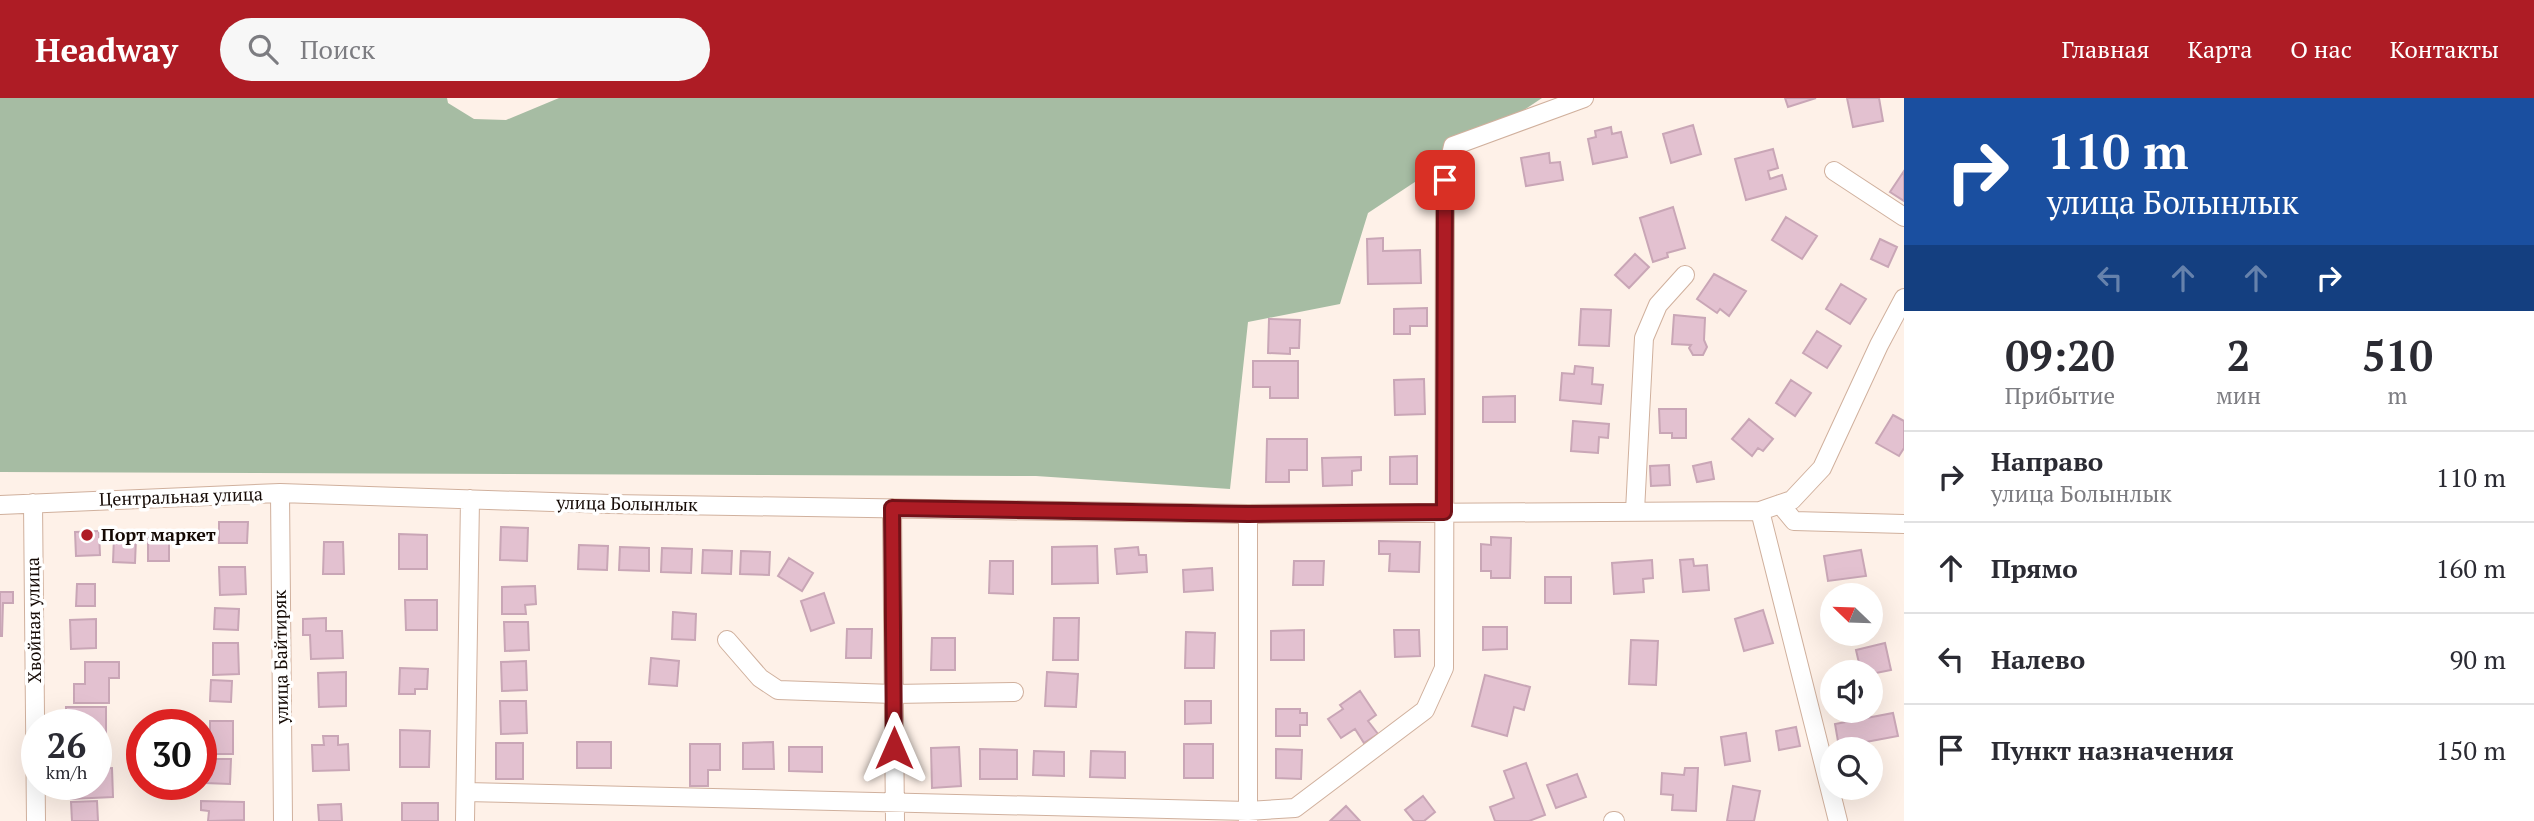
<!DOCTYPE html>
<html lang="ru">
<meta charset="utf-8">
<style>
:root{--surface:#fff;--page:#f7f7f7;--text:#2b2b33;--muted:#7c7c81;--line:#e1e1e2;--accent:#ae1c25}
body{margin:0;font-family:"PT Serif",serif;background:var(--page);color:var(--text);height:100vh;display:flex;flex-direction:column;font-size:26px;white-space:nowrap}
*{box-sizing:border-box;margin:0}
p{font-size:23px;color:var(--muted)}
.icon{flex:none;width:38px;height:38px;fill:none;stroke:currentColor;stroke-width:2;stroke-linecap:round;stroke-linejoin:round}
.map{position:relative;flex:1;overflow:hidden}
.side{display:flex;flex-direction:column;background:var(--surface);width:630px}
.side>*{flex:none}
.top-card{background:#1a4fa0;color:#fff;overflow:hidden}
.needle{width:46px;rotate:293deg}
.buttons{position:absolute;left:1820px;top:485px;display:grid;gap:14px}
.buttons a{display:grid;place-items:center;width:63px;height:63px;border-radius:50%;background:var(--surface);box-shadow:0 7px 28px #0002;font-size:35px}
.speed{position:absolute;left:21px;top:611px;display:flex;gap:14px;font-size:35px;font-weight:700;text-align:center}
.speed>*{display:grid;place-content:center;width:91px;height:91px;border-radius:50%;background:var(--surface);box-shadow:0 7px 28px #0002;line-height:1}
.speed small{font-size:18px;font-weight:400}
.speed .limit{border:10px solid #d22;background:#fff;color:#111}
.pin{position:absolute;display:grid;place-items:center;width:60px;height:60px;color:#fff;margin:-30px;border-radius:14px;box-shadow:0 4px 10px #0006}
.me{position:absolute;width:77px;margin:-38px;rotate:0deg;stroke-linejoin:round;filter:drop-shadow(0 0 5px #0008)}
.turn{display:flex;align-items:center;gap:24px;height:147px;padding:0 28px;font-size:32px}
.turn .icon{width:91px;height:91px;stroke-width:2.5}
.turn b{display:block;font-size:49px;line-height:60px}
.lanes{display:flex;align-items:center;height:66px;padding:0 28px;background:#0003;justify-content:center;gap:35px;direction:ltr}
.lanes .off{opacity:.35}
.eta{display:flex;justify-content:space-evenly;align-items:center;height:119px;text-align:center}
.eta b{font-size:42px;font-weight:800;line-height:49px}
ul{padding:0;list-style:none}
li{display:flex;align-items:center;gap:21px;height:91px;padding:0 28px;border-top:2px solid var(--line)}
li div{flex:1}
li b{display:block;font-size:26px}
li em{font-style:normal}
header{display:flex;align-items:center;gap:42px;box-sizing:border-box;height:98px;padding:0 35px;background:var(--accent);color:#fff}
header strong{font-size:33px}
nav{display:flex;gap:38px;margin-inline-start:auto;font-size:24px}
.search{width:490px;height:63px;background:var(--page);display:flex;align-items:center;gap:18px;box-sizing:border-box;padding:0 24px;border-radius:38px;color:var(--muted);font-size:26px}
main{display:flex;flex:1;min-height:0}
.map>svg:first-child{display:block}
</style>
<header>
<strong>Headway</strong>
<div class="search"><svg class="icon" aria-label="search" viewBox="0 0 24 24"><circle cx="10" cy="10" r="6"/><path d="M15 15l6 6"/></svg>Поиск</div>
<nav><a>Главная</a><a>Карта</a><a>О нас</a><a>Контакты</a></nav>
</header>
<main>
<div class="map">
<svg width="1904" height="723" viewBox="0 0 1904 723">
<rect width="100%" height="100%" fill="#fef1e8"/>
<path fill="#a6bca3" d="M 0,0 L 447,0 L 448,5 L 474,21 L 506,22 L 559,0 L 1542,0 L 1368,115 L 1340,206 L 1248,224 L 1230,391 L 1036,378 L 0,374 Z"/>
<path fill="#e3c1d0" stroke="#c9a6b6" stroke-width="2" d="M 1785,0 L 1816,0 L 1788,9 Z
M 1847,0 L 1879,0 L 1883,23 L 1853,29 Z
M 1693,27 L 1701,56 L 1671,65 L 1663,36 Z
M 1611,29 L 1612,36 L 1621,34 L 1627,59 L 1593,66 L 1588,41 L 1596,39 L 1595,33 Z
M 1773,51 L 1778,70 L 1768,73 L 1770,81 L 1782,77 L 1786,91 L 1746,102 L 1735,61 Z
M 1549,55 L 1550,65 L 1560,64 L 1563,82 L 1526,88 L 1521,60 Z
M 1904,73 L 1904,103 L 1890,94 Z
M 1673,109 L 1685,150 L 1667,155 L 1668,159 L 1653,164 L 1640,120 Z
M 1786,119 L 1817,138 L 1802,161 L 1772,142 Z
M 1383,140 L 1383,153 L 1420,152 L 1421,185 L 1368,186 L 1367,141 Z
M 1880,141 L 1897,149 L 1888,169 L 1871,161 Z
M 1635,156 L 1649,169 L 1629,190 L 1615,177 Z
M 1714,176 L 1746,193 L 1729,218 L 1720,211 L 1717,215 L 1697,201 Z
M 1841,186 L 1866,201 L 1850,226 L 1826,211 Z
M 1427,210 L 1427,228 L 1410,228 L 1410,236 L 1394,236 L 1394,211 Z
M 1581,211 L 1611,212 L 1609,248 L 1579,247 Z
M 1674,217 L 1705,220 L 1704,242 L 1707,249 L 1703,257 L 1693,257 L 1689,250 L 1691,247 L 1672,246 Z
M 1269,221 L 1300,222 L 1299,250 L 1290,250 L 1290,256 L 1268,255 Z
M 1817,233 L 1841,248 L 1827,270 L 1803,255 Z
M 1253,263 L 1298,263 L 1298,300 L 1270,300 L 1270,289 L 1253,289 Z
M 1575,268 L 1593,270 L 1592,286 L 1603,287 L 1601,306 L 1560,302 L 1562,275 L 1574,276 Z
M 1424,281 L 1425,316 L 1395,317 L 1394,282 Z
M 1791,282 L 1811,295 L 1795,318 L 1776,305 Z
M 1515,298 L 1515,324 L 1483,324 L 1483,299 Z
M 1659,311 L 1686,311 L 1686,340 L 1672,340 L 1672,335 L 1660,335 Z
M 1893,317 L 1904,323 L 1904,350 L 1899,358 L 1876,345 Z
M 1749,321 L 1773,341 L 1763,353 L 1758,350 L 1752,358 L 1732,341 Z
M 1573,323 L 1609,326 L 1608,340 L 1599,339 L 1598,355 L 1571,353 Z
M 1267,341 L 1307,341 L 1307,372 L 1289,372 L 1289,384 L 1266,384 Z
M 1417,358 L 1417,386 L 1390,386 L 1390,359 Z
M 1361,359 L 1361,372 L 1352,373 L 1352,387 L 1323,388 L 1322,360 Z
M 1711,364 L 1714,381 L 1697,384 L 1693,368 Z
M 1669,367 L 1670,387 L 1651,388 L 1650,368 Z
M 219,424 L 248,424 L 247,445 L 219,445 Z
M 501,429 L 528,430 L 527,463 L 500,462 Z
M 99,433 L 100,457 L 76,458 L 75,434 Z
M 148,436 L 169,436 L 169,463 L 148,463 Z
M 399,436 L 427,437 L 427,471 L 399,471 Z
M 114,439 L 136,440 L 135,465 L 113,464 Z
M 1491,439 L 1511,440 L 1510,480 L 1491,480 L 1491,473 L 1481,473 L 1481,446 L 1491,447 Z
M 1379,443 L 1420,444 L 1419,474 L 1389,473 L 1390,456 L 1379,456 Z
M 324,444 L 343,444 L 344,476 L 323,476 Z
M 579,447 L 608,448 L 607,472 L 578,471 Z
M 1097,448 L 1098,485 L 1052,486 L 1052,449 Z
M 620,449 L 649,450 L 649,473 L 619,472 Z
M 1138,449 L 1139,457 L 1146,457 L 1147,474 L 1117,476 L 1115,451 Z
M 662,450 L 692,451 L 691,475 L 661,474 Z
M 703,452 L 732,453 L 731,476 L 702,475 Z
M 1861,452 L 1866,478 L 1828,483 L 1824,458 Z
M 741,453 L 770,454 L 769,477 L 740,476 Z
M 789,460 L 813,475 L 802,493 L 778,478 Z
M 1693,461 L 1694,468 L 1707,467 L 1709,492 L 1683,494 L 1680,462 Z
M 1652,462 L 1653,480 L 1643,481 L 1644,494 L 1614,496 L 1612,465 Z
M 990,463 L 1013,463 L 1013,496 L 989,495 Z
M 1294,463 L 1324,463 L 1323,487 L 1293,487 Z
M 219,469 L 245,469 L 246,496 L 220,497 Z
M 1212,470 L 1213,492 L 1184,494 L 1183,472 Z
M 1545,479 L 1571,479 L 1571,505 L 1545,505 Z
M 77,486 L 95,486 L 95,508 L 76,508 Z
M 535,488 L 536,506 L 525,507 L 526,516 L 502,516 L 502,489 Z
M 0,494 L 13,494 L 13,505 L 3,505 L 2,538 L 0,538 Z
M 824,495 L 834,525 L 811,533 L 801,503 Z
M 405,502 L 437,502 L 437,532 L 406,532 Z
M 215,510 L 239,511 L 238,532 L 214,531 Z
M 1763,512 L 1773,545 L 1744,553 L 1735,521 Z
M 673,514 L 696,516 L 695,542 L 672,541 Z
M 326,520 L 326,533 L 342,533 L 343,560 L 311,561 L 310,537 L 303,537 L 303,521 Z
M 1054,520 L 1079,520 L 1078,562 L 1053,562 Z
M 96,521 L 96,550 L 71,551 L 70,522 Z
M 504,524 L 528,524 L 529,552 L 505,553 Z
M 1483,529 L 1507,529 L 1507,551 L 1483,552 Z
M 847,531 L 872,531 L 871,560 L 846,560 Z
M 1304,532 L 1304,562 L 1271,562 L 1271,533 Z
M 1394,532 L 1419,532 L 1420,558 L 1395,559 Z
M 1186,534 L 1215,535 L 1214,570 L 1185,570 Z
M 932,540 L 955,540 L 955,572 L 931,572 Z
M 1631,542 L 1658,543 L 1656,587 L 1629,586 Z
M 213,545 L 238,545 L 239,576 L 213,577 Z
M 1885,545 L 1891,572 L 1871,576 L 1871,574 L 1861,574 L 1856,552 Z
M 651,560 L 679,563 L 677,588 L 649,586 Z
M 526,563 L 527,592 L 502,593 L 501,564 Z
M 85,564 L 119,564 L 119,580 L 109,580 L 109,605 L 74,605 L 74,586 L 85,586 Z
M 400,570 L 428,571 L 427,591 L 415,591 L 415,596 L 399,596 Z
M 346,574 L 346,608 L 319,609 L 318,575 Z
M 1047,574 L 1078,576 L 1076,609 L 1045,608 Z
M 1485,577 L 1530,589 L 1524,612 L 1514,609 L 1507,638 L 1472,628 Z
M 211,582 L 232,583 L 231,604 L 210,603 Z
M 1360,593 L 1376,617 L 1368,623 L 1378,636 L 1364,645 L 1355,631 L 1341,640 L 1328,621 L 1343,611 L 1340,607 Z
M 500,603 L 526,603 L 527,635 L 501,636 Z
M 1185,603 L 1211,603 L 1211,625 L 1185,626 Z
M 66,609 L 106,609 L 106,636 L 96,636 L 96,626 L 66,626 Z
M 1276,611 L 1300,611 L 1300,615 L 1307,615 L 1307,627 L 1300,627 L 1300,638 L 1276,638 Z
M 1893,615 L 1898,638 L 1839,649 L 1835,626 Z
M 210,623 L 233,623 L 233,656 L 210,656 Z
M 1796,629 L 1800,648 L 1779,652 L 1776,633 Z
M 400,632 L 430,633 L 429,669 L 400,669 Z
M 1746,635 L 1750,663 L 1725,667 L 1721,639 Z
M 323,638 L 338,638 L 338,647 L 348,646 L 349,672 L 313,673 L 312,647 L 324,647 Z
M 577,644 L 611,644 L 611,670 L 577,670 Z
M 773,644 L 774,671 L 743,671 L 743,645 Z
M 496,645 L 523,645 L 523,681 L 496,681 Z
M 690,646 L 720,646 L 720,672 L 708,672 L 708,688 L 690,688 Z
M 1184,646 L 1213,646 L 1213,680 L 1184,680 Z
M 789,649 L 822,649 L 822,674 L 789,673 Z
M 959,649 L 961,688 L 932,690 L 931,650 Z
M 980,651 L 1017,652 L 1017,681 L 980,681 Z
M 1276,651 L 1302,652 L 1301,681 L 1276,680 Z
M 1034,653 L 1064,654 L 1064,678 L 1033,677 Z
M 1091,653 L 1125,654 L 1125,680 L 1090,679 Z
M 205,661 L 231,661 L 230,686 L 205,685 Z
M 1526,665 L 1545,717 L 1529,723 L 1495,723 L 1490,709 L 1514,700 L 1504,673 Z
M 112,670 L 113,699 L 71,701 L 71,689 L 96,686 L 96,671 Z
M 1685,670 L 1698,670 L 1696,713 L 1672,712 L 1673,697 L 1661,696 L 1662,675 L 1684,677 Z
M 1577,676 L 1586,699 L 1556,710 L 1547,687 Z
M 1733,688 L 1760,693 L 1754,723 L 1727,723 Z
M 1423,698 L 1435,714 L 1424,723 L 1414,723 L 1405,712 Z
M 97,703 L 98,723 L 72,723 L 71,704 Z
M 201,703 L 244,704 L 244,722 L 208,723 L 209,713 L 201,712 Z
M 402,705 L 438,705 L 438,723 L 402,723 Z
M 341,706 L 342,723 L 319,723 L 318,707 Z
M 1346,708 L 1360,723 L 1330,723 Z"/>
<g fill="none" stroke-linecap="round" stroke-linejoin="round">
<g stroke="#d0b09d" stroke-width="20">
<path id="minor" d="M 1834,73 L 1904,119
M 280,395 L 283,723
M 33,405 L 36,723
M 1780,406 L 1794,423 L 1904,426
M 0,407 L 280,395 L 611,406 L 1248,416 L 1760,413 L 1792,402 L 1822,370 L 1879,247 L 1904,200
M 892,410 L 895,723
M 1635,413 L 1644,240 L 1658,207 L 1685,177
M 1760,413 L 1838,723
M 727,542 L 760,580 L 778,592 L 893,596 L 1014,594
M 466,694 L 1248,713 L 1295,710 L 1425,612 L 1444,570 L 1445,82 L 1453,48 L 1584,0
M 465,723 L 470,401
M 1248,723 L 1248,416
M 1613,723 L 1615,723"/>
</g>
<use href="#minor" stroke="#fff" stroke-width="18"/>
</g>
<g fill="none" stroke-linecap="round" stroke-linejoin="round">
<g stroke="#711218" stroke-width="18">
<path id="route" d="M 894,650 L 892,410 L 1248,416 L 1444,414 L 1445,82"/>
</g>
<use href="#route" stroke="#ae1c25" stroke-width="12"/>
</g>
<circle fill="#ae1c25" stroke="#fff" stroke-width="2.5" cx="87" cy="437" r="7"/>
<g text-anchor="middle" stroke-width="7" stroke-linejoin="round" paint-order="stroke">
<g font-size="18" fill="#150a05" stroke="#fff">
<text transform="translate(181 399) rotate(-2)" y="6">Центральная улица</text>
<text transform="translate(627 406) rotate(1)" y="6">улица Болынлык</text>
<text transform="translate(34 522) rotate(-91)" y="6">Хвойная улица</text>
<text transform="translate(281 559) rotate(-91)" y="6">улица Байтиряк</text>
</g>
<g font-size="18" font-weight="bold" fill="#150a05" stroke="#fff" text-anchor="start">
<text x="101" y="443">Порт маркет</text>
</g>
</g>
</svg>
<div class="buttons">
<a><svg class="needle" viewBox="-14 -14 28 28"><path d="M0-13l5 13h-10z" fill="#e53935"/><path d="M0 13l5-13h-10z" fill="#7c7c81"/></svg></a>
<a><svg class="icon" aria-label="sound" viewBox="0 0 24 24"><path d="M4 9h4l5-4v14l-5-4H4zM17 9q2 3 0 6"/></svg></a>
<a><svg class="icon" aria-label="search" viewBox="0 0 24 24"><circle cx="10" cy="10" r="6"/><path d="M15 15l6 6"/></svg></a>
</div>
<div class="speed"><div>26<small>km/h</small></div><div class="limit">30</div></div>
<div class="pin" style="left:1445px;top:82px;background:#d93025"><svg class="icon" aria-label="arrive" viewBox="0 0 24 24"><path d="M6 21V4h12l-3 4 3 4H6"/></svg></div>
<svg class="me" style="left:894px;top:650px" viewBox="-20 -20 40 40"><path d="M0-17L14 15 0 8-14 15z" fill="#ae1c25" stroke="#fff" stroke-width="4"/></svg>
</div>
<section class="side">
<div class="top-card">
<div class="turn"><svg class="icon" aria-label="right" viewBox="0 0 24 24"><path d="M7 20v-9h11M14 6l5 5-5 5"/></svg><div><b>110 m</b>улица Болынлык</div></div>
<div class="lanes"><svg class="icon off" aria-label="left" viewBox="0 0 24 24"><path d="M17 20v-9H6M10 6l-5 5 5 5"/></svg><svg class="icon off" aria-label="ahead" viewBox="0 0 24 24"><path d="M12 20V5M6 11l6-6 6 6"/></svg><svg class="icon off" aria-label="ahead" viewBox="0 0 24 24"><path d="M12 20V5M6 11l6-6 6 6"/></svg><svg class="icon" aria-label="right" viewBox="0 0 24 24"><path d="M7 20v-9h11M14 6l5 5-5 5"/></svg></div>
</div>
<div class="eta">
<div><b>09:20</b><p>Прибытие</p></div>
<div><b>2</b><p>мин</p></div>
<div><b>510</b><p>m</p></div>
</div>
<ul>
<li><svg class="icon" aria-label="right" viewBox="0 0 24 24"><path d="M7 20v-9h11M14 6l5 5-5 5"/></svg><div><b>Направо</b><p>улица Болынлык</p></div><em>110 m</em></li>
<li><svg class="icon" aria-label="ahead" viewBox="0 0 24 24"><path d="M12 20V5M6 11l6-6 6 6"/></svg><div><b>Прямо</b></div><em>160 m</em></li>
<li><svg class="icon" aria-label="left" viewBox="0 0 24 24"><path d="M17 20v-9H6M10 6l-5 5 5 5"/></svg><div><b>Налево</b></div><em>90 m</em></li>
<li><svg class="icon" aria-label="arrive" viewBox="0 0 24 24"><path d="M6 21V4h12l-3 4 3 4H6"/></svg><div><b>Пункт назначения</b></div><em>150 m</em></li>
</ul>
</section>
</main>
